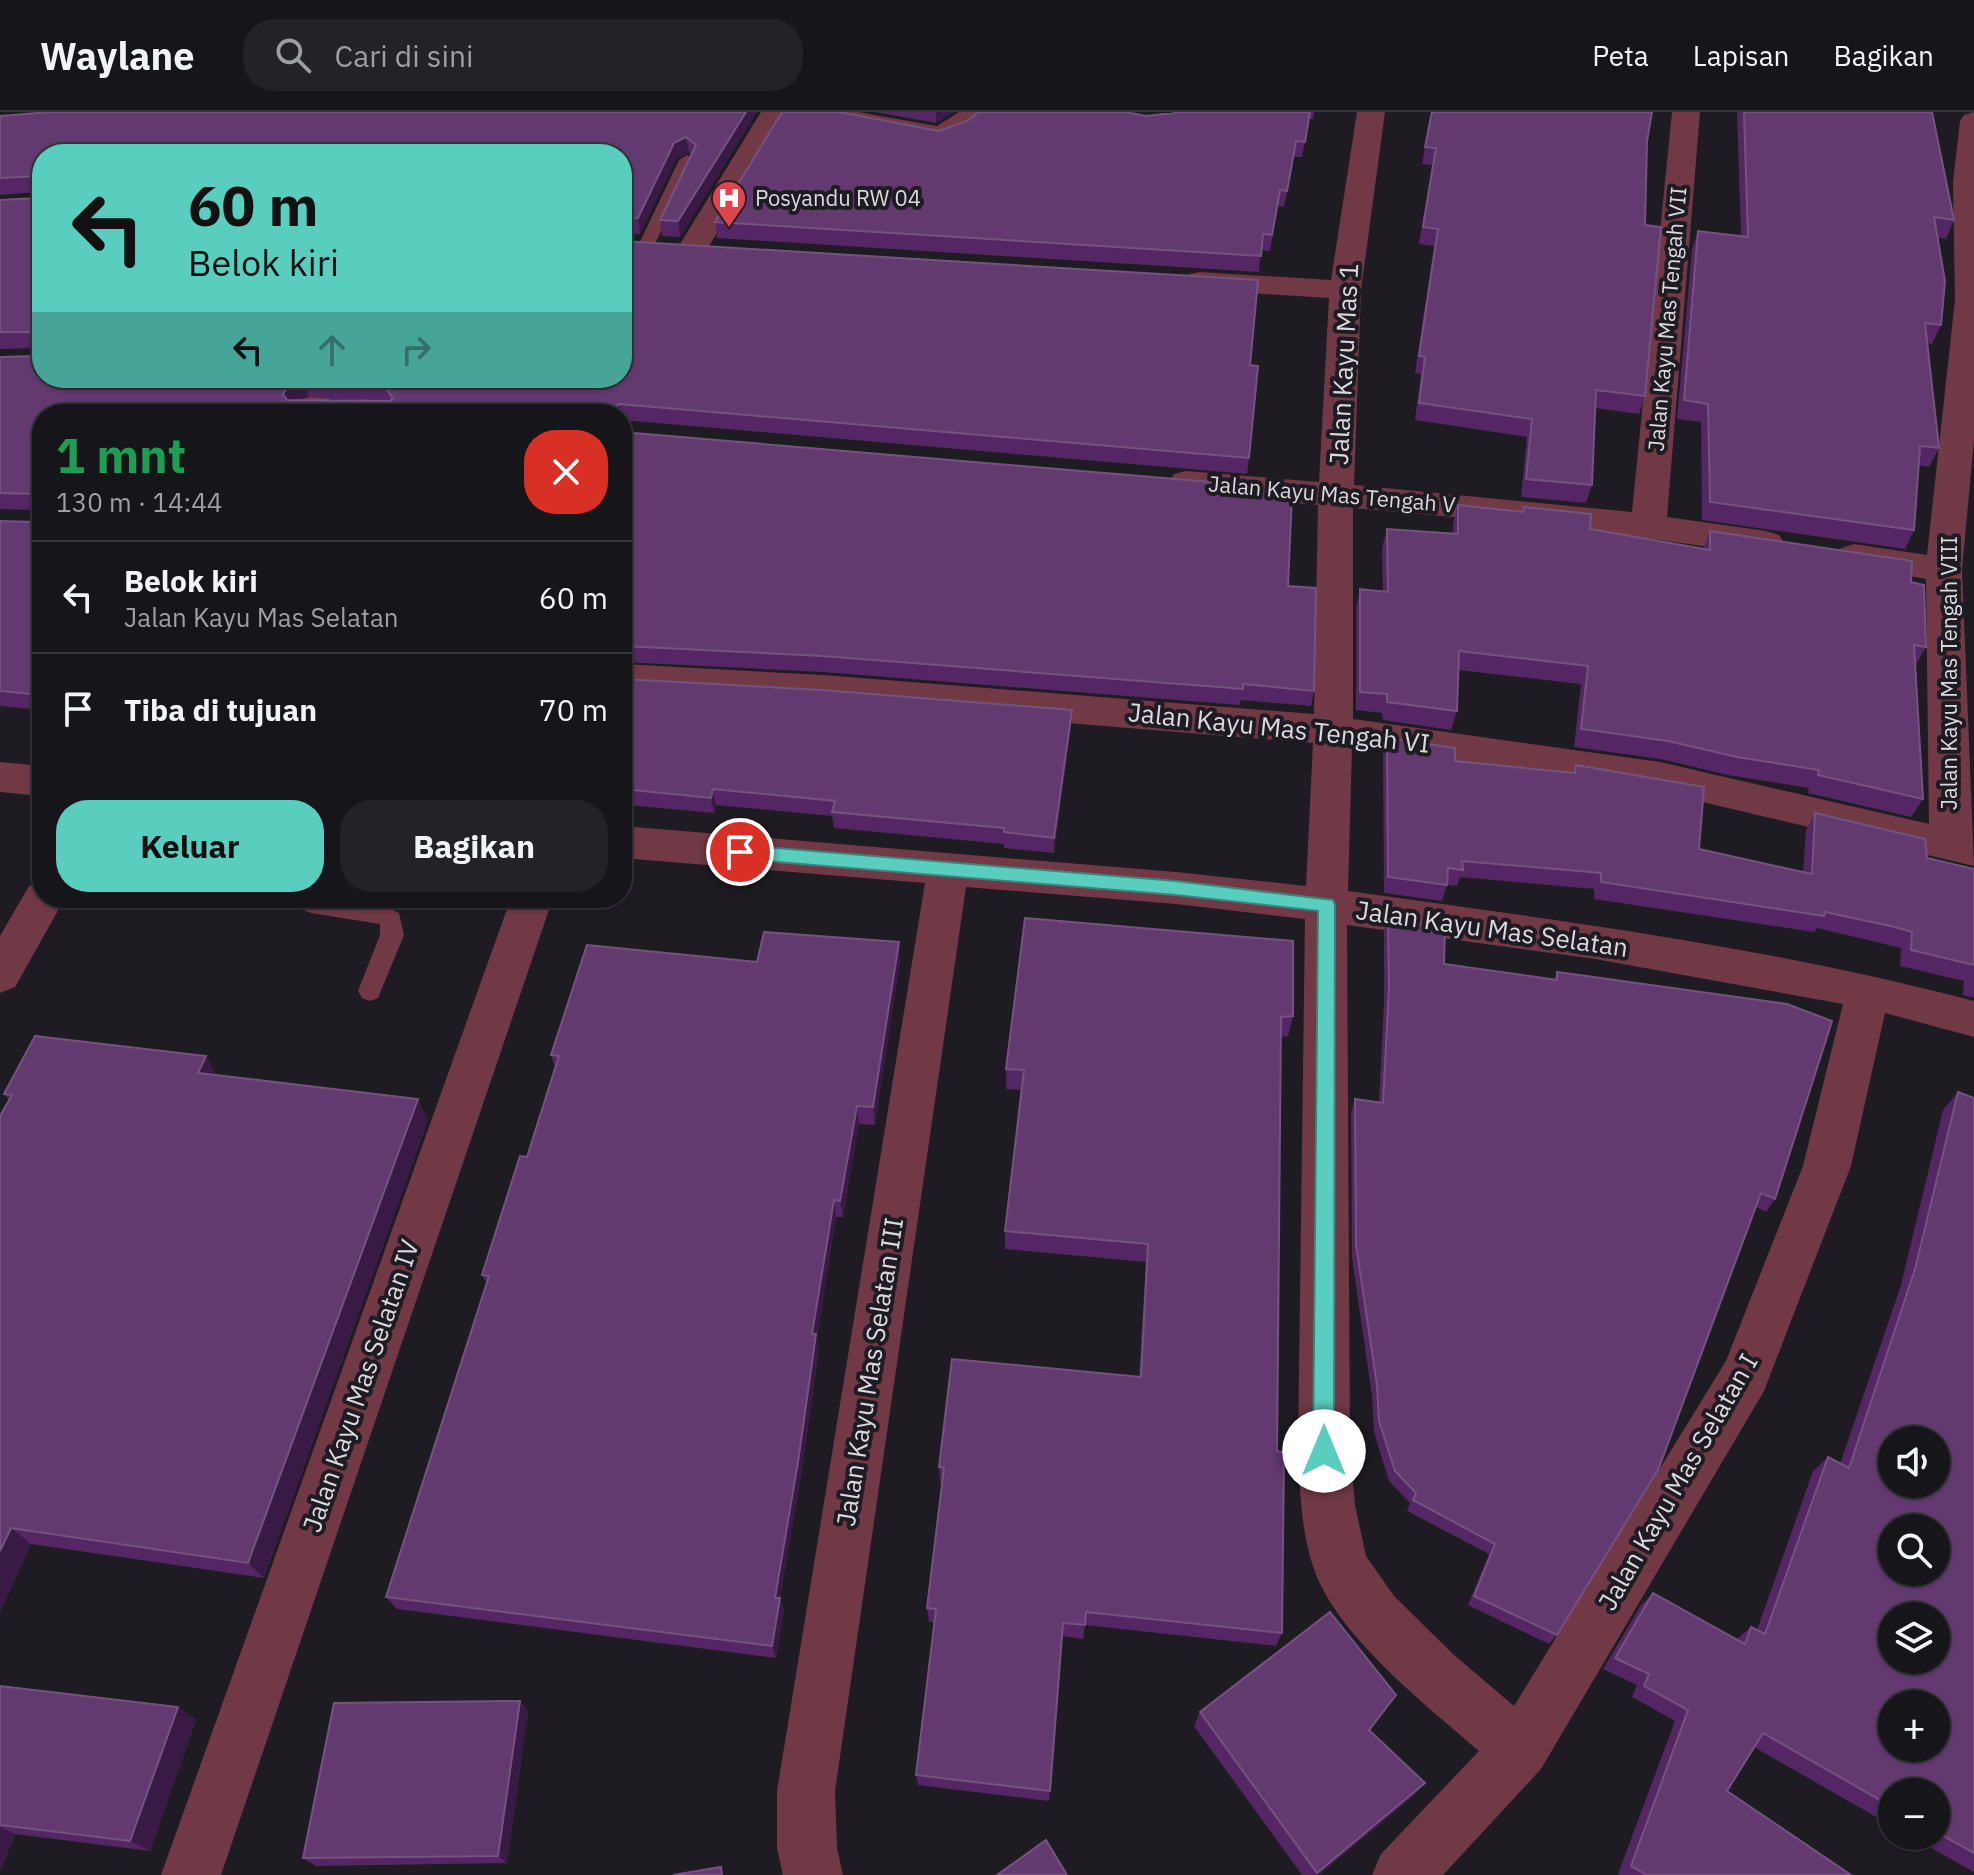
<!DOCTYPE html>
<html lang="id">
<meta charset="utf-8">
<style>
:root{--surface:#16151a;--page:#232227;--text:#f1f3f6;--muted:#9e9fa2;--line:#353439;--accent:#59cebf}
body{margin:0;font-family:"IBM Plex Sans",sans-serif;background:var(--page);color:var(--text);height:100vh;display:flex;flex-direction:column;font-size:30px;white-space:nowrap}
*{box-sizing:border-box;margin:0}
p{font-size:26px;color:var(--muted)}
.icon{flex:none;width:44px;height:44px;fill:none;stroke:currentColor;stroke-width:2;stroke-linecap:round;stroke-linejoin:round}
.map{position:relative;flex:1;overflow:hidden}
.details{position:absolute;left:32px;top:292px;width:600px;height:504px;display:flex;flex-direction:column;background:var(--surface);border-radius:32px;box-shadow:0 2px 6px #0004,0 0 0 2px var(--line)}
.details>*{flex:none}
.hud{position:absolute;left:32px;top:32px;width:600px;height:244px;border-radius:32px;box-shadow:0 2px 6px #0004,0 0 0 2px var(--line);background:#59cebf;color:#111;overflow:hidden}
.tools{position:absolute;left:1878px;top:1314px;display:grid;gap:16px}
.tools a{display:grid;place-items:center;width:72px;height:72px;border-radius:50%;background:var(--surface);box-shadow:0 2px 6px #0004,0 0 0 2px var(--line);font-size:40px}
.pin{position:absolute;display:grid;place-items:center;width:68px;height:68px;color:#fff;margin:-34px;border:4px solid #fff;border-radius:50%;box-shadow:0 2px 8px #0007}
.me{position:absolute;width:88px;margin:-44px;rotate:0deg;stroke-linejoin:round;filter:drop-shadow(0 0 6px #0008)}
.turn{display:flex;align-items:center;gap:28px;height:168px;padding:0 24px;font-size:36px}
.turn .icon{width:104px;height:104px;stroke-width:2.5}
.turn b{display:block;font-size:56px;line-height:68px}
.lanes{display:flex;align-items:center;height:76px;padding:0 24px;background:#0003;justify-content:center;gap:40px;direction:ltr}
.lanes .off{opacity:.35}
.round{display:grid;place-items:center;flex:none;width:84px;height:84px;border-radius:32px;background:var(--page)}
.head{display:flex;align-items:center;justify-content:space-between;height:136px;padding:0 24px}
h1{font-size:48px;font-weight:700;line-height:60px;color:#1e9e55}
.button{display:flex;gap:16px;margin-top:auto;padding:16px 24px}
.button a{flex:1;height:92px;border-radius:32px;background:var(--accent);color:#111;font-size:32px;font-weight:700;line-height:92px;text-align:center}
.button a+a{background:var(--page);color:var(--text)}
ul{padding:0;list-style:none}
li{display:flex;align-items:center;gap:24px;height:112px;padding:0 24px;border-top:2px solid var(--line)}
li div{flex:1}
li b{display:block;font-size:30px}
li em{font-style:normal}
header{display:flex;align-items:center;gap:48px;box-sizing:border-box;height:112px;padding:0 40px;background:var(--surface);border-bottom:2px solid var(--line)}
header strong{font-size:38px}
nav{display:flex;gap:44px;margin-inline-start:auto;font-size:28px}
.search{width:560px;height:72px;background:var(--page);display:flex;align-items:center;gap:20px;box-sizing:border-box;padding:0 28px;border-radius:32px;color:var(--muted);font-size:30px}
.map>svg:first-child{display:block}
</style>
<header>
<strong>Waylane</strong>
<div class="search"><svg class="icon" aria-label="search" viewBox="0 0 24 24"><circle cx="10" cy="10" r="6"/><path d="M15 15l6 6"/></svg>Cari di sini</div>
<nav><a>Peta</a><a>Lapisan</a><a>Bagikan</a></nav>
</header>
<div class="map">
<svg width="1974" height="1763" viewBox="0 0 1974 1763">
<rect width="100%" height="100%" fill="#1e1c22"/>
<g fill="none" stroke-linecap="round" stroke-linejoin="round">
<path fill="#713946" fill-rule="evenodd" d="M 687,43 L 695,48 L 654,134 L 652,138 L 640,138 L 638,134 L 679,48 Z
M 298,786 C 333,786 368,786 399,801 L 404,823 L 378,886 L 370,889 L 362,886 L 358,879 L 380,823 L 380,812 L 311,801 L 303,798 Z"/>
<path fill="#713946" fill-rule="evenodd" d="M 761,0 L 789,0 L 703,144 L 692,146 L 681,144 L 677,137 Z
M 796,0 L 858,0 L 937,14 L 959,0 L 991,0 L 967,22 L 940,32 L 810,8 L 800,6 Z
M 1357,0 L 1385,0 L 1361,178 L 1354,373 L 1632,400 L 1672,0 L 1700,0 L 1667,405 L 1766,419 L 1779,423 L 1784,431 L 1779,439 L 1766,443 L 1575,416 L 1353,396 L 1353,607 L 1660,650 L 1929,712 L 1926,467 L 1841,452 L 1836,444 L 1841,436 L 1854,432 L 1927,443 L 1955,188 L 1953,70 L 1960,9 L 1964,3 L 1974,0 L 1974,328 L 1962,458 L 1974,754 L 1660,680 L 1352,635 L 1348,779 C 1558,808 1769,835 1974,889 L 1974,925 L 1885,901 L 1851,1054 L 1764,1279 L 1541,1657 L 1443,1763 L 1372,1763 L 1381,1742 L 1479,1639 C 1426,1593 1340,1526 1315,1460 C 1301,1422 1300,1378 1298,1339 L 1305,807 L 1176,792 L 966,775 L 835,1679 L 837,1736 L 843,1763 L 783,1763 L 777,1736 L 777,1679 L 925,771 L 622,746 L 622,714 L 1176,760 L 1306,774 L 1313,631 L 823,591 L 622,580 L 622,552 L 823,563 L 1314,602 L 1318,393 L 1186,381 L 1174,378 L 1169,370 L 1174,362 L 1186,359 L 1319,370 L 1329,186 L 1200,178 L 1189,176 L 1184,169 L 1189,162 L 1200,160 L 1331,168 ZM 1347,813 L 1595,847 L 1843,892 L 1803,1054 L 1726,1249 L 1514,1594 L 1453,1542 L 1394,1484 L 1366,1444 L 1355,1393 L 1350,1339 Z
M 308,266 L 340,266 L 324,302 L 290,302 Z
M 0,650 L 42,654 L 42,684 L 0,680 Z
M 42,770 L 42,786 L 65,786 L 15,875 L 0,881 L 0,824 L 29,774 Z
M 511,786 L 553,786 L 221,1763 L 161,1763 Z"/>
</g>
<path fill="#542663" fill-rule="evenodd" d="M 757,0 L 680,125 L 662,124 L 660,108 L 691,43 L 689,40 L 676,47 L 640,122 L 622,121 L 622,42 L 42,42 L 42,266 L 1250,253 L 1249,346 L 1247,362 L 622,308 L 622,302 L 42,302 L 42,598 L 0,594 L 0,409 L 35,410 L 35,398 L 0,397 L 0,245 L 36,244 L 36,236 L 0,237 L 0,88 L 37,86 L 37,80 L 0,83 L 0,4 ZM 309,285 L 347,288 L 300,288 Z
M 875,0 L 954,0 L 936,11 Z
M 1176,0 L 1314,0 L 1313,7 L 1309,7 L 1302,45 L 1294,45 L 1284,95 L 1278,94 L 1270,139 L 1261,138 L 1259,160 L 717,126 L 715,110 L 939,19 L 1146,4 L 1173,1 Z
M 1431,0 L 1647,29 L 1645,113 L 1645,284 L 1639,302 L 1595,296 L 1592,373 L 1586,391 L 1521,385 L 1527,325 L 1415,308 L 1421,262 L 1415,261 L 1434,134 L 1419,132 L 1432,53 L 1422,52 Z
M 1737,0 L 1932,0 L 1954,108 L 1946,127 L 1937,125 L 1941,213 L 1932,232 L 1927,231 L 1939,336 L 1929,355 L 1919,353 L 1914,418 L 1905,437 L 1702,408 L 1701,310 L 1677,307 L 1692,137 L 1698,119 L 1741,124 Z
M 622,320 L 1246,380 L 1288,474 L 1314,579 L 1311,594 L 1241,588 L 1240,593 L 823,560 L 622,550 Z
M 1458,393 L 1522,400 L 1524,395 L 1590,417 L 1703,437 L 1710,419 L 1911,470 L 1926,535 L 1915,554 L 1923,687 L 1911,705 L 1808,681 L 1809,676 L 1728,663 L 1660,647 L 1574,635 L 1581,572 L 1458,558 L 1457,599 L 1451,618 L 1383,608 L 1382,601 L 1356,598 L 1356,496 L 1360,477 L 1383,479 L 1382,436 L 1387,417 L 1453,422 L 1453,412 Z
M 622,567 L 1072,598 L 1071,614 L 1054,741 L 1004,736 L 1004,732 L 834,716 L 832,704 L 716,693 L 714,701 L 627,693 L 625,696 L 622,696 Z
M 1387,626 L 1455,649 L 1573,660 L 1576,653 L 1699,737 L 1803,760 L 1806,718 L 1815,701 L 1927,746 L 1974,757 L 1974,886 L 1963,883 L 1964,869 L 1900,854 L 1901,836 L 1817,816 L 1814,820 L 1594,787 L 1594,777 L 1460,765 L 1457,774 L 1447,773 L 1442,789 L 1384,781 L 1383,643 Z
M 1025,806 L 1293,904 L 1288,924 L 1280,925 L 1277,1339 L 1282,1521 L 1276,1534 L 1085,1513 L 1083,1527 L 1062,1524 L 1049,1689 L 918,1673 L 916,1663 L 935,1510 L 929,1510 L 927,1496 L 942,1371 L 940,1371 L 939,1355 L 1139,1265 L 1146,1150 L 1005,1137 L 1005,1119 L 1021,978 L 1006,977 L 1006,957 Z
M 1388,807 L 1444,852 L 1554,867 L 1557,860 L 1775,1087 L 1766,1100 L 1756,1095 L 1557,1523 L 1549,1532 L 1468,1493 L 1489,1442 L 1407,1399 L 1410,1391 L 1389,1369 L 1374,1320 L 1372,1284 L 1352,1146 L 1351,1001 L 1355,987 L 1379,991 L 1384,890 L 1384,821 Z
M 899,830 L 900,849 L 875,1013 L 859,1012 L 843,1105 L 836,1105 L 817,1226 L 819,1237 L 801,1364 L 780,1487 L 784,1498 L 776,1546 L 397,1497 L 386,1485 L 487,1172 L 482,1163 L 527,1045 L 555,955 L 551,943 Z
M 218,963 L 428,1008 L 264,1466 L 31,1432 L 0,1500 L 0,1004 L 9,988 L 4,982 Z
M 1958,980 L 1974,986 L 1974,1760 L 1910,1724 L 1936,1724 L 1936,1680 L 1892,1680 L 1892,1714 L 1754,1635 L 1727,1679 L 1851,1763 L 1620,1763 L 1618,1762 L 1675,1609 L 1632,1585 L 1637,1573 L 1603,1557 L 1641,1493 L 1653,1481 L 1737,1527 L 1751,1515 L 1757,1518 L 1813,1359 L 1828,1345 L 1840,1352 L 1901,1173 L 1943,998 Z
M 0,1574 L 178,1595 L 196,1608 L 150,1739 L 15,1722 L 0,1760 Z
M 520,1589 L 528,1599 L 507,1751 L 316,1754 L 303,1746 Z
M 1386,1597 L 1370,1619 L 1414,1684 L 1319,1763 L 1302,1763 L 1194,1614 L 1200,1600 Z"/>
<path fill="#381a44" d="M 746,0 L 757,0 L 680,125 L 678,109 Z
M 936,0 L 954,0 L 936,11 Z
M 686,25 L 689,40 L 676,47 L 640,122 L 638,106 L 674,31 Z
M 303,269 L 309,285 L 295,289 L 289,298 L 283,282 L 289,273 Z
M 619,292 L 621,302 L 617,302 L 616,295 Z
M 1072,598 L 1071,614 L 1054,741 L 1054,726 Z
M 623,677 L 627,693 L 625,696 L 622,682 Z
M 713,677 L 716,693 L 714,701 L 711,686 Z
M 899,830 L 900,849 L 875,1013 L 873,995 Z
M 206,944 L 219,966 L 198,961 Z
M 418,987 L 428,1008 L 264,1466 L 248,1451 Z
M 857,994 L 859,1012 L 843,1105 L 840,1089 Z
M 834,1088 L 836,1105 L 817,1226 L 819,1237 L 801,1364 L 780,1487 L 784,1498 L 776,1546 L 772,1534 L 775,1486 L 812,1222 Z
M 11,1416 L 31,1432 L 0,1500 L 0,1439 Z
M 520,1589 L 528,1599 L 507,1751 L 498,1744 Z
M 178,1595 L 196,1608 L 150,1739 L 130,1729 Z
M 1425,1671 L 1414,1684 L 1319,1763 L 1316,1763 Z
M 0,1715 L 15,1722 L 0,1760 Z"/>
<path fill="#623a70" stroke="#755381" stroke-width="2" fill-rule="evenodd" d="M 50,0 L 746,0 L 678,109 L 660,108 L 696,33 L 686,25 L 674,31 L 638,106 L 622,105 L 622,42 L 42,42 L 42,266 L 622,266 L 622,129 L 1258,168 L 1250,253 L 1258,254 L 1249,346 L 619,292 L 616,295 L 617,302 L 42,302 L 42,583 L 0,579 L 0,409 L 35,410 L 36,382 L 0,381 L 0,245 L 36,244 L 36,220 L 0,220 L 0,88 L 37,86 L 37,64 L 0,66 L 0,4 ZM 303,269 L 385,276 L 393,286 L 390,289 L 287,288 L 283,282 L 289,273 Z
M 782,0 L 839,0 L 939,19 L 969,8 L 978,0 L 1126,0 L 1146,4 L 1173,1 L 1176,0 L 1310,0 L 1305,30 L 1296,29 L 1287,79 L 1280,78 L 1272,123 L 1263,122 L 1261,144 L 715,110 Z
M 1432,0 L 1652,0 L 1647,29 L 1645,113 L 1661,115 L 1645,284 L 1596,278 L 1592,373 L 1526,367 L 1532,307 L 1419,291 L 1425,245 L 1419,244 L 1438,117 L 1423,115 L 1436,36 L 1425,35 Z
M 1744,0 L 1932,0 L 1954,108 L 1934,105 L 1945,169 L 1941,213 L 1925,211 L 1939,336 L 1920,334 L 1914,418 L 1710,390 L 1708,292 L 1684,288 L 1698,119 L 1748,125 Z
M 622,320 L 1246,373 L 1246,380 L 1292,383 L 1288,474 L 1316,476 L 1314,579 L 1243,572 L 1243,577 L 822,544 L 622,534 Z
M 1458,393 L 1523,400 L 1524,395 L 1591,402 L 1590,417 L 1710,438 L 1710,419 L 1912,449 L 1911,470 L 1924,473 L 1926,535 L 1914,533 L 1923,687 L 1818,663 L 1819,658 L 1737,645 L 1668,629 L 1581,617 L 1588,554 L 1459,539 L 1457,599 L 1387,590 L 1387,582 L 1360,580 L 1360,477 L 1388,480 L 1387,417 L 1458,422 Z
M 622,567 L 821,578 L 1072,598 L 1054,726 L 1004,720 L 1004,716 L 832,700 L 835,689 L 713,677 L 711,686 L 623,677 L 622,680 Z
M 1387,626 L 1455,636 L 1455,649 L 1575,661 L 1576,653 L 1704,675 L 1699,737 L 1812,762 L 1815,701 L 1925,727 L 1927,746 L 1974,757 L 1974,853 L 1911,838 L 1912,820 L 1895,815 L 1825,800 L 1824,804 L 1601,770 L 1601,761 L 1462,749 L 1463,758 L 1448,756 L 1447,773 L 1388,765 Z
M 1025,806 L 1293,829 L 1293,904 L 1281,905 L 1277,1339 L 1284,1340 L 1282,1521 L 1086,1500 L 1085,1513 L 1063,1511 L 1050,1679 L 916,1663 L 936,1497 L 927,1496 L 944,1356 L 939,1355 L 952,1247 L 1141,1265 L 1148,1132 L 1005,1119 L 1024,958 L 1006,957 Z
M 1388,807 L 1445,815 L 1444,852 L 1557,868 L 1557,860 L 1787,892 L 1832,909 L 1775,1087 L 1761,1081 L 1658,1358 L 1557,1523 L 1474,1484 L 1495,1432 L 1413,1388 L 1416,1381 L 1395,1359 L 1379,1309 L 1377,1273 L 1356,1133 L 1355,987 L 1383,991 L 1389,876 Z
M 764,820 L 899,830 L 873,995 L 857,994 L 840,1089 L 834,1088 L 812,1222 L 816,1222 L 798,1350 L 775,1486 L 780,1486 L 772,1534 L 386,1485 L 489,1164 L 482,1163 L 520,1044 L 527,1045 L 559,944 L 551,943 L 587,833 L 757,850 Z
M 35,924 L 206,944 L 198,961 L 418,987 L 248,1451 L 11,1416 L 0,1439 L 0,1004 L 12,983 L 4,982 Z
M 1958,980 L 1974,986 L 1974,1741 L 1936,1720 L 1936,1680 L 1892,1680 L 1892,1695 L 1763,1621 L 1727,1679 L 1851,1763 L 1647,1763 L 1631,1754 L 1688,1598 L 1644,1574 L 1649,1562 L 1615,1546 L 1653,1481 L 1745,1532 L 1751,1515 L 1765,1522 L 1828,1345 L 1849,1356 L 1915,1157 ZM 1892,1328 L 1936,1328 L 1936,1372 L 1892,1372 ZM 1892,1416 L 1936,1416 L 1936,1460 L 1892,1460 ZM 1892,1504 L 1936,1504 L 1936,1548 L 1892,1548 ZM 1892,1592 L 1936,1592 L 1936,1636 L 1892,1636 Z
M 1330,1500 L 1396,1583 L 1369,1618 L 1425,1671 L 1317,1761 L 1200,1600 Z
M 0,1574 L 178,1595 L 130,1729 L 0,1713 Z
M 520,1589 L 498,1744 L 303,1746 L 334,1591 Z
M 1046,1728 L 1067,1763 L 997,1763 Z
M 721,1755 L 722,1763 L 673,1763 Z"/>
<path fill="#59cebf" stroke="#3a867c" stroke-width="2" d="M 740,733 L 1176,769 L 1333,788 L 1335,793 L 1334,1339 L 1331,1347 L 1324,1350 L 1316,1347 L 1313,1339 L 1318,799 L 1176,783 L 740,747 L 732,740 Z"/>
<defs>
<g id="hospital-pin" transform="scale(1.8)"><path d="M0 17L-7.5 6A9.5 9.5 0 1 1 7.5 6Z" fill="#e0444e" stroke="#1e1c22"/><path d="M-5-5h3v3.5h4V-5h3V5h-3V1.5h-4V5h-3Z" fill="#fff"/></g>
</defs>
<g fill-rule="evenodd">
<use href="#hospital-pin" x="729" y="86"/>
</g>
<g text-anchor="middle" stroke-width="8" stroke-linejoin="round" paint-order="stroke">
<g font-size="22" fill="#dad9dd" stroke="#1e1c22" text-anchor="start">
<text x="755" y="94">Posyandu RW 04</text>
</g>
<g font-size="22" fill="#dad9dd" stroke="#1e1c22">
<text transform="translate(1667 207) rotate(-85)" y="8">Jalan Kayu Mas Tengah VII</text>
<text transform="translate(1332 382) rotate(5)" y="8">Jalan Kayu Mas Tengah V</text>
<text transform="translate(1949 561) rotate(-90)" y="8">Jalan Kayu Mas Tengah VIII</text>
</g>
<g font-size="26" fill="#dad9dd" stroke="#1e1c22">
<text transform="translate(1344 252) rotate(-87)" y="9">Jalan Kayu Mas 1</text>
<text transform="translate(1279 616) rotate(6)" y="9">Jalan Kayu Mas Tengah VI</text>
<text transform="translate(1492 817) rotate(8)" y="9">Jalan Kayu Mas Selatan</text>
<text transform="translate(870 1260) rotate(-81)" y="9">Jalan Kayu Mas Selatan III</text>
<text transform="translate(361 1274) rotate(-71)" y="9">Jalan Kayu Mas Selatan IV</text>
<text transform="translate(1678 1370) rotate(-60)" y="9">Jalan Kayu Mas Selatan I</text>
</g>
</g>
</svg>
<div class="tools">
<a><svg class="icon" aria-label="sound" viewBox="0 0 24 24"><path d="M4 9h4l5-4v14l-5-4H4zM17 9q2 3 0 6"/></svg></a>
<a><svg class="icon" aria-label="search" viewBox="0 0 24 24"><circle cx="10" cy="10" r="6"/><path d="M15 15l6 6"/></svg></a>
<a><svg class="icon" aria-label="layers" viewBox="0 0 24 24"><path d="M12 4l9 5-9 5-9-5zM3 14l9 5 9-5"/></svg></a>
<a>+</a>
<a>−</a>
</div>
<div class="pin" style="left:740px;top:740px;background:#d93025"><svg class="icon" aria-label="arrive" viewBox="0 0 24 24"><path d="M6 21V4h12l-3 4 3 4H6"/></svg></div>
<svg class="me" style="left:1324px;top:1339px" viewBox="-20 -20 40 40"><circle r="19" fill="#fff"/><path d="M0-13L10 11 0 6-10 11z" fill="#59cebf"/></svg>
<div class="hud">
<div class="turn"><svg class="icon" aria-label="left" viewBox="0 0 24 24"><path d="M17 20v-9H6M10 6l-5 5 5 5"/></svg><div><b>60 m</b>Belok kiri</div></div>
<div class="lanes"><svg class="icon" aria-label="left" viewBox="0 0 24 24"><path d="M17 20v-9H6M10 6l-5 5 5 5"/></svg><svg class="icon off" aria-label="ahead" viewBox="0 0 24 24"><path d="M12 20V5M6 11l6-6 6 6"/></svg><svg class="icon off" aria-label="right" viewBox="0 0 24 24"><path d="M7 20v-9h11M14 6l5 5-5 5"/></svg></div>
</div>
<section class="details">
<div class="head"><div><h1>1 mnt</h1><p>130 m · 14:44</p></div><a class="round" style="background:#d93025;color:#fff"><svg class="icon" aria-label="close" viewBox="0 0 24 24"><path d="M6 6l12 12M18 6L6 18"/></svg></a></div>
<ul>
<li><svg class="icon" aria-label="left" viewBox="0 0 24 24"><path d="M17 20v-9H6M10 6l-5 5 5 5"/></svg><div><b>Belok kiri</b><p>Jalan Kayu Mas Selatan</p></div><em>60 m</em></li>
<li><svg class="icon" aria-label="arrive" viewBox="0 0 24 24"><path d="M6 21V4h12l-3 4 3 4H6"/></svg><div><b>Tiba di tujuan</b></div><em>70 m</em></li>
</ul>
<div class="button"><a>Keluar</a><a>Bagikan</a></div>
</section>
</div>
